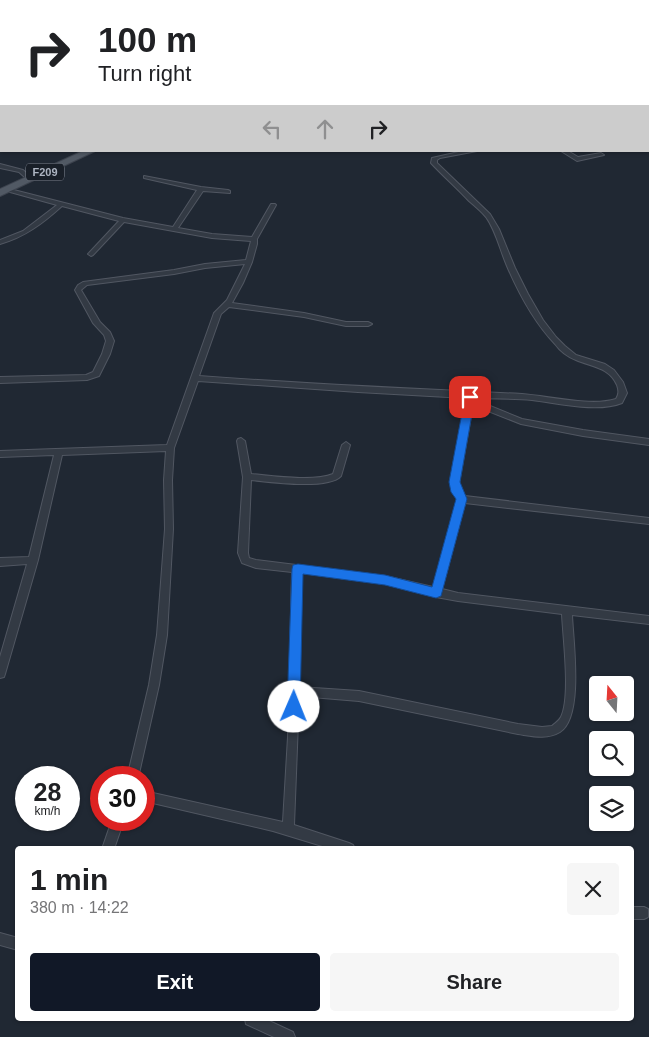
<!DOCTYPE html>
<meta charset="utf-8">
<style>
:root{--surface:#fff;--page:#f6f6f6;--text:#202124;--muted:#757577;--accent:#111827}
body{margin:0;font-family:Arial,sans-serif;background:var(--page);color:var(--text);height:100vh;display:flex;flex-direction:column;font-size:19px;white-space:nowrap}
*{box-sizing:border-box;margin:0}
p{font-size:16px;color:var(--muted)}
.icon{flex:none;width:28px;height:28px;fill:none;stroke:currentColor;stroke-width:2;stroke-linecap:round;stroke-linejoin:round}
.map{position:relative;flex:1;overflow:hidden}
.details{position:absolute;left:15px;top:846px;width:619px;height:175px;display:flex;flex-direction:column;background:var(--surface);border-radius:5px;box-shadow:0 1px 4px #0004}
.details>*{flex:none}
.top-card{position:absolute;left:0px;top:0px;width:650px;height:152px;box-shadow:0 1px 4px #0004;background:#fff;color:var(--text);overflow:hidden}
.needle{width:32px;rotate:342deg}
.tools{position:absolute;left:589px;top:676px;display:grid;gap:10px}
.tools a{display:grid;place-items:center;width:45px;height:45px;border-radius:5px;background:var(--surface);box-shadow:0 1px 4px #0004;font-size:25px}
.speed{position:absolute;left:15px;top:766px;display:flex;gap:10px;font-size:25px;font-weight:700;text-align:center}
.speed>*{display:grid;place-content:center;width:65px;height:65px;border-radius:50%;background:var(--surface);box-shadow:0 1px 4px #0004;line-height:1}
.speed small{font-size:12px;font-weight:400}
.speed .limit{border:8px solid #d22;background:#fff;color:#111}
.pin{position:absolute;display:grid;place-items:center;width:42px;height:42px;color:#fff;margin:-21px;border-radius:10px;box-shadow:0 2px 8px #0006}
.me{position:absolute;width:55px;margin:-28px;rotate:1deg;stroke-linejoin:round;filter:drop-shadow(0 0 4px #0008)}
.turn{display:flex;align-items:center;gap:18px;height:105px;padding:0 15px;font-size:22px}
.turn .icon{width:65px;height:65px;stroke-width:2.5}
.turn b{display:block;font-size:35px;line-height:42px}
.lanes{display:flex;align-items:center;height:48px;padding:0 15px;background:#0003;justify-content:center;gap:25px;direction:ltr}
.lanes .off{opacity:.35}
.round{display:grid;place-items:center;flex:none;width:52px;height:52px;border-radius:5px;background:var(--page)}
.summary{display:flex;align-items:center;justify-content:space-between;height:85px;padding:0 15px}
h1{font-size:30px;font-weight:600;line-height:38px}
.button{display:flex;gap:10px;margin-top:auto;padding:10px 15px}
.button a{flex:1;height:58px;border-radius:5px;background:var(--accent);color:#fff;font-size:20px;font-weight:600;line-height:58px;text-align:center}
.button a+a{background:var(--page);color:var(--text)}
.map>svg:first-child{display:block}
</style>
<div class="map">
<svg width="649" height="1037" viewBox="0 0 649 1037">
<rect width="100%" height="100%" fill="#202833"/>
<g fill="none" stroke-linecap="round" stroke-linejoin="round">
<g stroke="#515762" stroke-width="2">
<path id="street" d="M 77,0 L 81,0 L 81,1 L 77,1 Z
M 468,0 L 472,0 L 472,1 L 468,1 Z
M 534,0 L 539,0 L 540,1 L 535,1 Z
M 1,124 L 1,128 L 0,129 L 0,125 Z
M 463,151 L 477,151 L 440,158 L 437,160 L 437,163 L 490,214 L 499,229 L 515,268 L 528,294 L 543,320 L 556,337 L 565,346 L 576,355 L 605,364 L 614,370 L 623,382 L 627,393 L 622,403 C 597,413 558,403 532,400 C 513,398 493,399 474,398 L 473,399 L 522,419 L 583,430 L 649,439 L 649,445 L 583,436 L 521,424 L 473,405 L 459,483 L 461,491 L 465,496 L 649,518 L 649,524 L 465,503 L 442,589 L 458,593 L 649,616 L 649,624 L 572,615 C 573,640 584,717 560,732 C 547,740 532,736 518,734 L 359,701 L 299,696 L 294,825 L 349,843 L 353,845 L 355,849 L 332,849 L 273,831 L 144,801 L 144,791 L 283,822 L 288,737 L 292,572 L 256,568 L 242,563 L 238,553 L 243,477 L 237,441 L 238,439 L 241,438 L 245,441 L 251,474 C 273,476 313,482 333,474 L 342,445 L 346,442 L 350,445 L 341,476 C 328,490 270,482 251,480 L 248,553 L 249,558 L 256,560 L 385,576 L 433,587 L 458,499 L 453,492 L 451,483 L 466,398 L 358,392 L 198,381 L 174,448 L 172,480 L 173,529 L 167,635 L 159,685 L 138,778 L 127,778 L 149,685 L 157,635 L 165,529 L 164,480 L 166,451 L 62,455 L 38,560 L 5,674 L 4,677 L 0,678 L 0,657 L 27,564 L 0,566 L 0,558 L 29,557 L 54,455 L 0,457 L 0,451 L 167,445 L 214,313 L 227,300 L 245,264 L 205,268 L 174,274 L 87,285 L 81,290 L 100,322 L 110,332 L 114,341 L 110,354 L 99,376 L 87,380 L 0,383 L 0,377 L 86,375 L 93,372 L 102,354 L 106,341 L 104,335 L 93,323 L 75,290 L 78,285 L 83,282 L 174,270 L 205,264 L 246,260 L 251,241 L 212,238 L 124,222 L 93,255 L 91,256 L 88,254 L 89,253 L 119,221 L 62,206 C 43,223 25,237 0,244 L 0,240 L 23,231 L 57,205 L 3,190 L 6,188 L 123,218 L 173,227 L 197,190 L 144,178 L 144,176 L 201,187 L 228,190 L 230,191 L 230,193 L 203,191 L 178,228 L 212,234 L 252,237 L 271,204 L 275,204 L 276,205 L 257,239 L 257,244 L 252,262 L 243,283 L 232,303 L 304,313 L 346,322 L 368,322 L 372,324 L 368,326 L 346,326 L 304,317 L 229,307 L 221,314 L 199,376 C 307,384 414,389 522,394 C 549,396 591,407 616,399 C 619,394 619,391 617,385 C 609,367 592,367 576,360 C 568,357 560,351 555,344 C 534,322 519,294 507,266 C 500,250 496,231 486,217 C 481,211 475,206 469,201 C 457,188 443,176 431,163 L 432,158 ZM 302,573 L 385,584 L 436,597 L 458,601 L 562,614 C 563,637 571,697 561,717 C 559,721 555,723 552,726 L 542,727 L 518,724 L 359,691 L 299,687 Z
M 561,151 L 568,151 L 578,157 L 601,153 L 604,155 L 577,161 Z
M 0,164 L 23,170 L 33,179 L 28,180 L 19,172 L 0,168 Z
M 112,820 L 124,820 L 114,849 L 102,849 Z
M 631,907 L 644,907 L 648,909 L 648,917 L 644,919 L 631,919 Z
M 0,933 L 18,938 L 18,950 L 0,945 Z
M 245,1019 L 265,1019 L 293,1032 L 295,1037 L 274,1037 L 246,1024 Z"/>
</g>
<g stroke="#3d434e" stroke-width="2">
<path id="primary" d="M 83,151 L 95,151 L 0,196 L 0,189 Z"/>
</g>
<use href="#street" fill="#333a44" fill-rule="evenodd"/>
<use href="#primary" fill="#515964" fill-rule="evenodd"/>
</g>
<path fill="#1a73e8" stroke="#114b97" d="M 470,393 L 475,397 L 460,482 L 467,499 L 441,596 L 436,598 L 385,585 L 303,574 L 300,707 L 298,711 L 294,713 L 289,711 L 287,707 L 292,569 L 293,565 L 298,564 L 385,575 L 432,587 L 456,499 L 451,492 L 449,482 L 465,397 Z"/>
<g text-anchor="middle" stroke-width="4.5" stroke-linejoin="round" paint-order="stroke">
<rect fill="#191f28" stroke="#818793" stroke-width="1" x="26" y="163.5" width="38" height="17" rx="4"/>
<g font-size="11" font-weight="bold" fill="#adb4c1">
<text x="45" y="176">F209</text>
</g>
</g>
</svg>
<div class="tools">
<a><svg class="needle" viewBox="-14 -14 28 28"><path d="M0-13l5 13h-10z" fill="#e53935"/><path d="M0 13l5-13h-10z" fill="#757577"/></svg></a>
<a><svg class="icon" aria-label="search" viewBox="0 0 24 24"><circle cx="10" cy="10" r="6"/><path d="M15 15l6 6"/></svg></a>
<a><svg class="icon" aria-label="layers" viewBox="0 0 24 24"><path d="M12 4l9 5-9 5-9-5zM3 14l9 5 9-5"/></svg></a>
</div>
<div class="speed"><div>28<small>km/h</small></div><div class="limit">30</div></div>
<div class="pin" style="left:470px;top:397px;background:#d93025"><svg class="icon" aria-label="arrive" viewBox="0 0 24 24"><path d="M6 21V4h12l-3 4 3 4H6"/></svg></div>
<svg class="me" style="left:294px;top:707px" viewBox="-20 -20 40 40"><circle r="19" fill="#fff"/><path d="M0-13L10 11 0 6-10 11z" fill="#1a73e8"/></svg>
<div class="top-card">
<div class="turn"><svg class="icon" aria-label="right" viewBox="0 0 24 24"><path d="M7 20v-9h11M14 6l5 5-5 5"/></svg><div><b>100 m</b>Turn right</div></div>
<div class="lanes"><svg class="icon off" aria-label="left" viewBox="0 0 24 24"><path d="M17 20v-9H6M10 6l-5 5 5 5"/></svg><svg class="icon off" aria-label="ahead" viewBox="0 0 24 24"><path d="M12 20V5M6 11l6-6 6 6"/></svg><svg class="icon" aria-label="right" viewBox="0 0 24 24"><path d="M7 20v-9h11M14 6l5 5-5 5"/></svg></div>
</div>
<section class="details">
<div class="summary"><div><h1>1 min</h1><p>380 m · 14:22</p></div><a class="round"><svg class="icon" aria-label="close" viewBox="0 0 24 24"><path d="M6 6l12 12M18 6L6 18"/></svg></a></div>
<div class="button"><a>Exit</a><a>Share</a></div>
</section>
</div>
